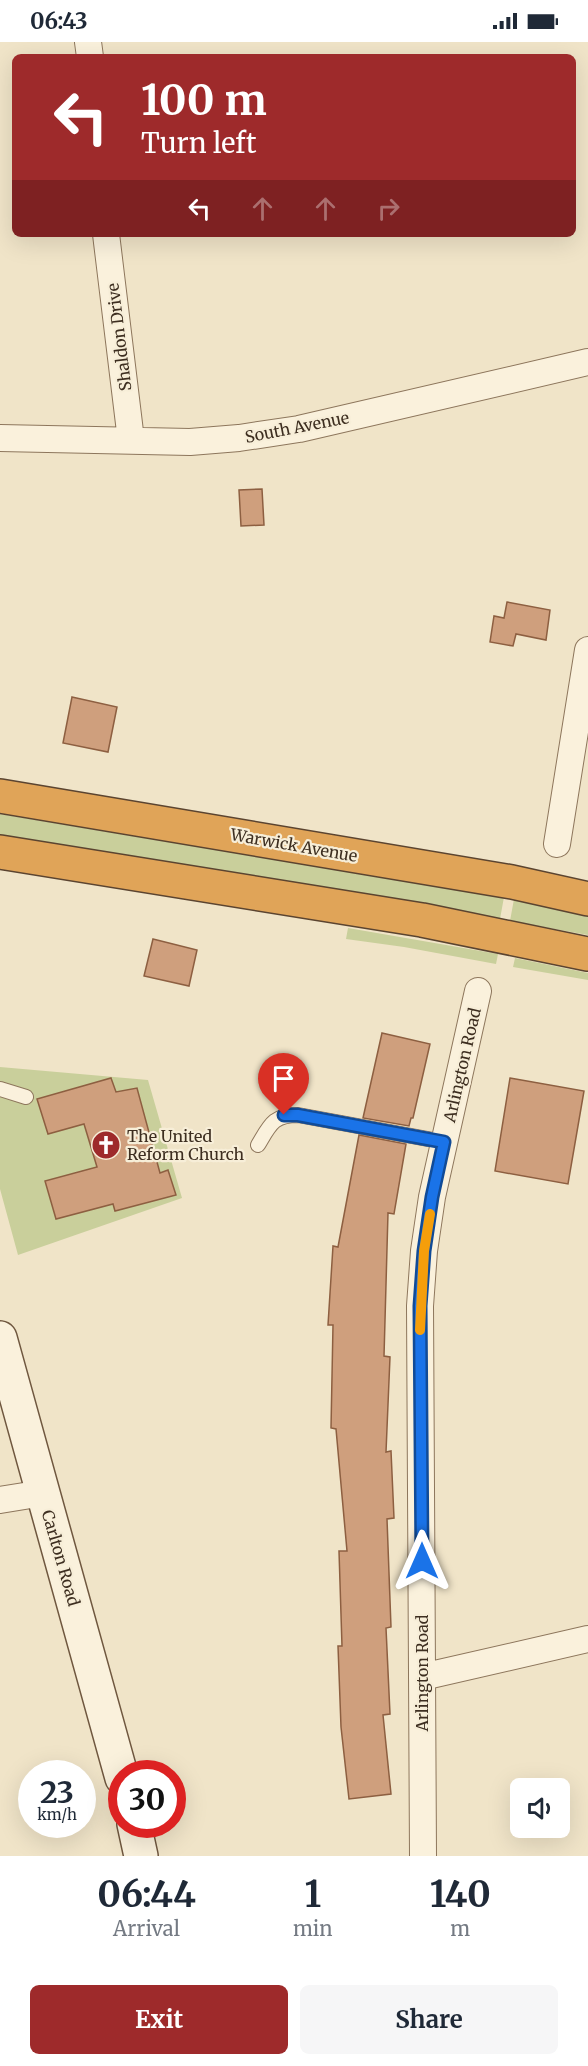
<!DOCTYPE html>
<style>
:root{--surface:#fff;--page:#f6f6f7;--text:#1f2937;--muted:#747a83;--accent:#9e2a2b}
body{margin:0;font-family:Merriweather,serif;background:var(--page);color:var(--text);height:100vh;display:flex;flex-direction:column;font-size:22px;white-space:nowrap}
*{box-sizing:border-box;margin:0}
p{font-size:20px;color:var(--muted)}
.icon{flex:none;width:33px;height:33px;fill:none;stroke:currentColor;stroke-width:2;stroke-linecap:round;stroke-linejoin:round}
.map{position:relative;height:1814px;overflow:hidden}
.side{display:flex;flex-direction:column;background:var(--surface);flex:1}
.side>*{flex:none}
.guide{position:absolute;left:12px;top:12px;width:564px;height:183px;border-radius:9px;box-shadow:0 6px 24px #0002;background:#9e2a2b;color:#fff;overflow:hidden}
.buttons{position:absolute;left:510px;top:1736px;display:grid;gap:12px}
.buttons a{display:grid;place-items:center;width:60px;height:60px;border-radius:9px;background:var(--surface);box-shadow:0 6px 24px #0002;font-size:30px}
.speed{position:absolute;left:18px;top:1718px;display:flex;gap:12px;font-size:30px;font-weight:700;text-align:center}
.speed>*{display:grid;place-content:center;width:78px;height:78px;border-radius:50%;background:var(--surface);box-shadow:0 6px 24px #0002;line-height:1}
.speed small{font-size:15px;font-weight:400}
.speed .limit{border:9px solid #d22;background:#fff;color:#111}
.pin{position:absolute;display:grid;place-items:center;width:51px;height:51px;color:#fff;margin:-62px -26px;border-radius:50% 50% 50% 0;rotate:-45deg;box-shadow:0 0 6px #0007}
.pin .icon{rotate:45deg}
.me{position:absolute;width:66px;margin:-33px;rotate:0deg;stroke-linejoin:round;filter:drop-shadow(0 0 4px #0008)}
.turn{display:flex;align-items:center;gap:21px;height:126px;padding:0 30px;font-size:27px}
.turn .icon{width:78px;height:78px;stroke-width:2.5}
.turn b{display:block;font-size:42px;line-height:51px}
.lanes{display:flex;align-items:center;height:57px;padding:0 30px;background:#0003;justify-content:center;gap:30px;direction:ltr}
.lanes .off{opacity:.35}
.eta{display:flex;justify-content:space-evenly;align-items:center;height:102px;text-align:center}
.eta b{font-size:36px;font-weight:700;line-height:42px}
.cta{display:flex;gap:12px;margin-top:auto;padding:12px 30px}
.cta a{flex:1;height:69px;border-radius:9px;background:var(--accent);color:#fff;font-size:24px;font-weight:700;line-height:69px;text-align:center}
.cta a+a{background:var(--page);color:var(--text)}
.status{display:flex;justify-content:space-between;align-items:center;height:42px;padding:0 30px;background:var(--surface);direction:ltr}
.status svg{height:16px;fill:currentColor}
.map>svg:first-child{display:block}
</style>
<div class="status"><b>06:43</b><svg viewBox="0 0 49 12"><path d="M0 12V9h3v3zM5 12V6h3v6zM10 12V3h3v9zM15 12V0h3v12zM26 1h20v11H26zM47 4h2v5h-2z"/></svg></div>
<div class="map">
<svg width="588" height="1814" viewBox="0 0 588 1814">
<rect width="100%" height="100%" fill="#f0e4c8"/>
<path fill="#c9cf9b" d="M 0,772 L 504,855 L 500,877 C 334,848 167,822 0,793 Z
M 514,857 L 588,874 L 588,893 L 510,879 Z
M 348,886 L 498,912 L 496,922 L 404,905 L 346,897 Z
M 515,916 L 588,931 L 588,938 L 513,925 Z
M 0,1025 L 148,1038 L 182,1156 L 18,1213 L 0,1147 Z"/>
<path fill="#cf9f7d" stroke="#8d5f41" stroke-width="1.5" d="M 262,447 L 264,483 L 241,484 L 239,448 Z
M 507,560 L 550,568 L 546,598 L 516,592 L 513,604 L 490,600 L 494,574 L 504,576 Z
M 72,655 L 117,665 L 108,710 L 63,701 Z
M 153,897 L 197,908 L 189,944 L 144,934 Z
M 382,991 L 430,1002 L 413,1076 L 411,1076 L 409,1084 L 363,1076 Z
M 111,1036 L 116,1050 L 137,1046 L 160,1131 L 168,1128 L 176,1153 L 115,1169 L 113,1162 L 56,1177 L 45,1139 L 97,1125 L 84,1082 L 48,1092 L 37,1057 Z
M 510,1036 L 584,1049 L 568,1142 L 495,1129 Z
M 359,1093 L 406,1102 L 394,1172 L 388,1171 L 384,1314 L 390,1315 L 386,1410 L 391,1409 L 394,1476 L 387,1477 L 391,1585 L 386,1586 L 390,1672 L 383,1673 L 391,1752 L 349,1757 L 341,1685 L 338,1604 L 342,1604 L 339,1509 L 347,1509 L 336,1387 L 331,1386 L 333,1283 L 328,1283 L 333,1204 L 338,1205 Z"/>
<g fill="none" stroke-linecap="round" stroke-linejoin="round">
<g stroke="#8d765c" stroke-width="16">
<path id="lane" d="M 0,1047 L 26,1055
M 258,1103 C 270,1083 273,1073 298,1073 L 444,1100"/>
</g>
<g stroke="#8d765c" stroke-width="28">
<path id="street" d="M 88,0 L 90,15
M 106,192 L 131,398
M 0,396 L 190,400 L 239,396 L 299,387 L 588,320
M 557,802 L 588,608
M 0,1458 L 43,1451
M 422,1635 L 588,1597
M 423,1814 L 420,1264 L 424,1209 L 432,1155 L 478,949"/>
</g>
<g stroke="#6f573f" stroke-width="36">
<path id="secondary" d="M 0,1296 L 122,1736
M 134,1782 L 141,1814"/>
</g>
<g stroke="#5b4430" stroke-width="36">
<path id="highway" d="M 0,754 L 512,840 L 588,857
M 0,810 L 422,878 L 588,912"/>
</g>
<use href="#lane" stroke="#faf1dc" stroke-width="14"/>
<use href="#street" stroke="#faf1dc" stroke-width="26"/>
<use href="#secondary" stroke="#faf1dc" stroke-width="33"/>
<use href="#highway" stroke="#e0a458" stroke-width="33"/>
</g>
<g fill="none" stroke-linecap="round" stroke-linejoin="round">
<g stroke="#114b97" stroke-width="15">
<path id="route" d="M 284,1073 L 298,1073 L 444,1100 L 432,1155 L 424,1209 L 420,1264 L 422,1519"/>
</g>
<use href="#route" stroke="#1a73e8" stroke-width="10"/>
<path stroke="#f59e0b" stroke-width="10" d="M 420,1288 L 424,1209 L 430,1172"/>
</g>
<defs>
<g id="church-disc" transform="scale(1.5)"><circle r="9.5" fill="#9e2a2b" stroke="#f7eed8"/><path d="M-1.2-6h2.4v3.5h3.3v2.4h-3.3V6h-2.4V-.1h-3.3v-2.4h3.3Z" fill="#fff"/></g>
</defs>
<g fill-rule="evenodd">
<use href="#church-disc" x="106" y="1103"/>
</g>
<g text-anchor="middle" stroke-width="4.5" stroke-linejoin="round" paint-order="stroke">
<g font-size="16" fill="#3d2e20" stroke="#f7eed8">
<text transform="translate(119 295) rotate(-97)" y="6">Shaldon Drive</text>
<text transform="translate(297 385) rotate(-11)" y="6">South Avenue</text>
<text transform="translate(294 803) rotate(10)" y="6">Warwick Avenue</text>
<text transform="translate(462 1023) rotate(-77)" y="6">Arlington Road</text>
<text transform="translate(61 1516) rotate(74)" y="6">Carlton Road</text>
<text transform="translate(422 1631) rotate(-90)" y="6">Arlington Road</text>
</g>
<g font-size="16" fill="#3d2e20" stroke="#f7eed8" text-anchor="start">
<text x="127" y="1100">The United<tspan x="127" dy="18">Reform Church</tspan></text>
</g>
</g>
</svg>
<div class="buttons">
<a><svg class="icon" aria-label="sound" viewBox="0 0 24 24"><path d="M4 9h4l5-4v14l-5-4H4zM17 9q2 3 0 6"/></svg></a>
</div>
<div class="speed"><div>23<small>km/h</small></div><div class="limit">30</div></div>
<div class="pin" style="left:284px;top:1073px;background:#d93025"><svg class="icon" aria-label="arrive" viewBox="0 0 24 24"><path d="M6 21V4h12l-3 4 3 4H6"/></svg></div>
<svg class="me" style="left:422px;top:1519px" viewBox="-20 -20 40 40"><path d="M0-17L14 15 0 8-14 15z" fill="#1a73e8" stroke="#fff" stroke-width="4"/></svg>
<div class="guide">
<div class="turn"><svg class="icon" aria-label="left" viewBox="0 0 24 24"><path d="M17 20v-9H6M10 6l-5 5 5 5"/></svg><div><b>100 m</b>Turn left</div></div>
<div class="lanes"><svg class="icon" aria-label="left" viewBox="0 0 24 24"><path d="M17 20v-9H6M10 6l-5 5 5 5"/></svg><svg class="icon off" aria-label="ahead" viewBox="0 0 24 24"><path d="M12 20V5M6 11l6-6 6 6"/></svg><svg class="icon off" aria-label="ahead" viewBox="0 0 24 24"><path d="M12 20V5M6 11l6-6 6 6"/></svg><svg class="icon off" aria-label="right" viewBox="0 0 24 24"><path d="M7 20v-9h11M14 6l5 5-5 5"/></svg></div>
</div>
</div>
<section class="side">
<div class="eta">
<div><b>06:44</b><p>Arrival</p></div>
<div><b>1</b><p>min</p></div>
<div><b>140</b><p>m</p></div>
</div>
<div class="cta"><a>Exit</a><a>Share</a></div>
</section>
